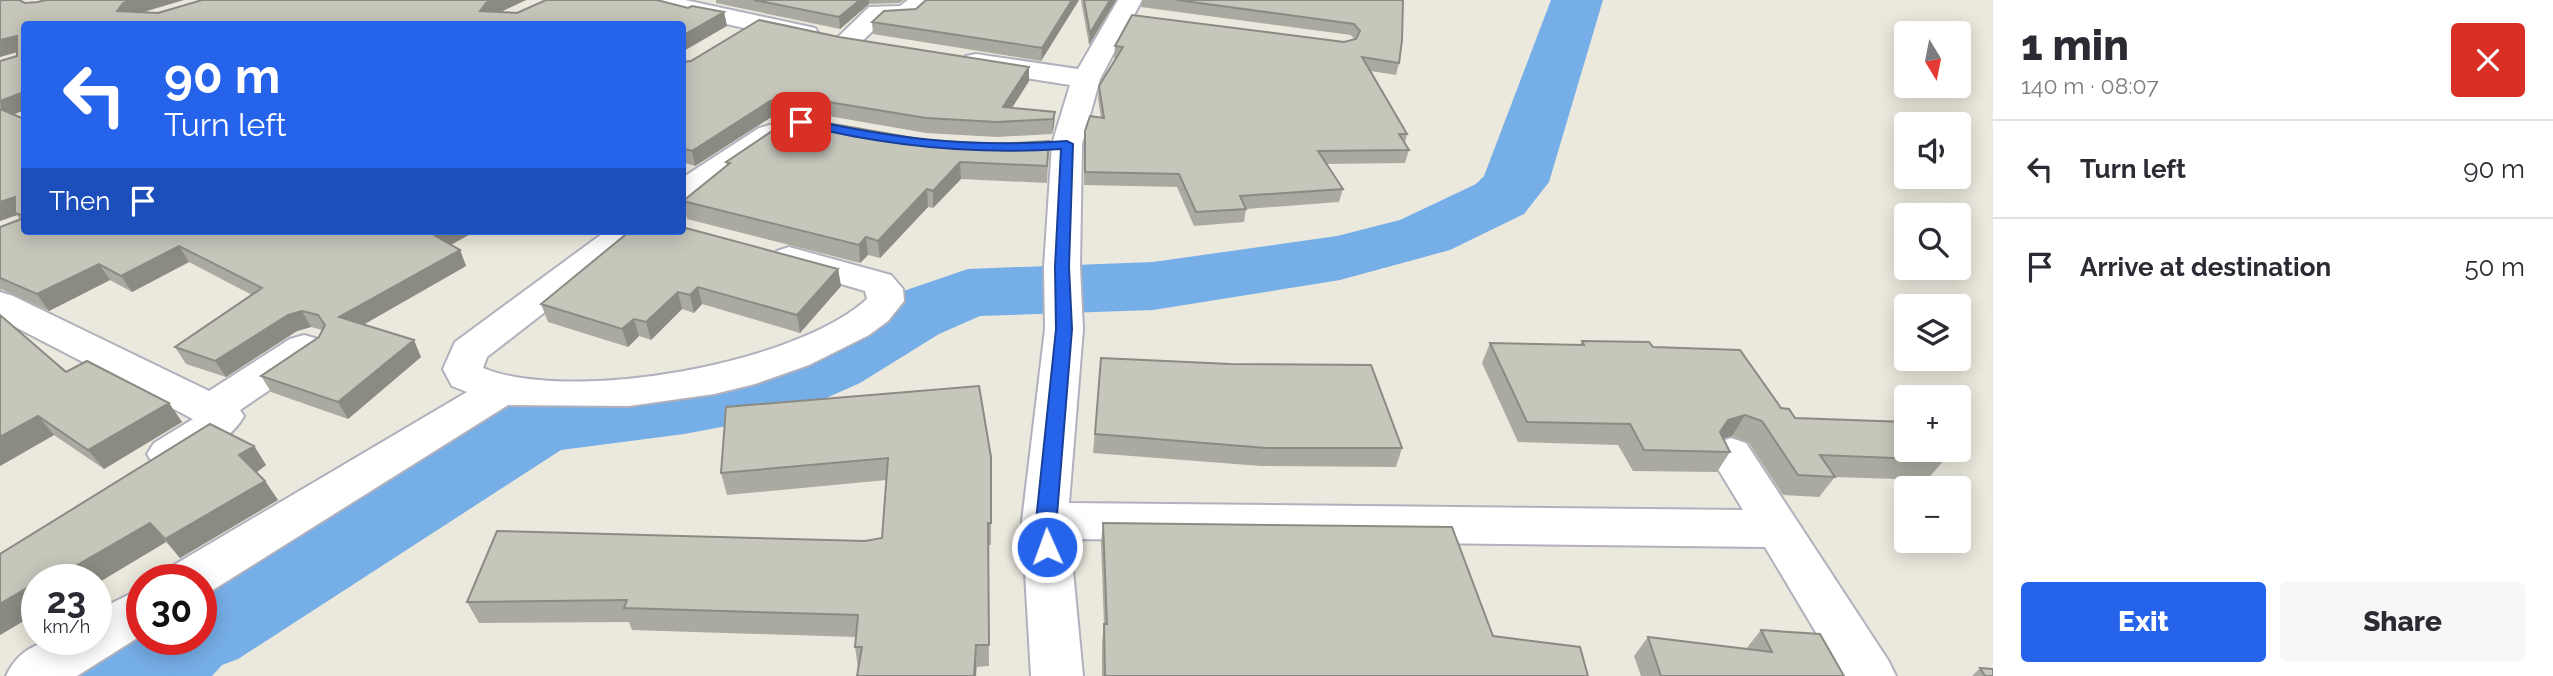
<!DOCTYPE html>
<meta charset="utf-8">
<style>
:root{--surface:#fff;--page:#f7f7f7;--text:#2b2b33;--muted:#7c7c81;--line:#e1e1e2;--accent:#2563eb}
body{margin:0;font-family:Raleway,sans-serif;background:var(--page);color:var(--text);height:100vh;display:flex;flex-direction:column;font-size:26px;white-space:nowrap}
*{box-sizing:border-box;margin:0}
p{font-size:23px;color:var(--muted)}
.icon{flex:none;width:38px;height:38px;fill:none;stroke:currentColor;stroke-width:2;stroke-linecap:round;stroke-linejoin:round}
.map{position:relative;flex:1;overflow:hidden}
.side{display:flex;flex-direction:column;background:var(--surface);width:560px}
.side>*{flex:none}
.guide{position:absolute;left:21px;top:21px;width:665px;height:214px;border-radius:7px;box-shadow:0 4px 18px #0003;background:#2563eb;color:#fff;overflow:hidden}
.needle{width:46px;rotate:170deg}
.buttons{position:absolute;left:1894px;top:21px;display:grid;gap:14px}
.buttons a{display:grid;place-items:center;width:77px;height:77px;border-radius:7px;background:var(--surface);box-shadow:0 4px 18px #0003;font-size:35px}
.speed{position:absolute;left:21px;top:564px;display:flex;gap:14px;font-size:35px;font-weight:700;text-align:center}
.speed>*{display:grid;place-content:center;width:91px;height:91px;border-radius:50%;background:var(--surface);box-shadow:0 4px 18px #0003;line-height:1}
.speed small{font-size:18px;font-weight:400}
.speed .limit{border:10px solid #d22;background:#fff;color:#111}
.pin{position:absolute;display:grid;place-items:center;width:60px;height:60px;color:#fff;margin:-30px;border-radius:14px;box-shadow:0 4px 10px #0006}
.me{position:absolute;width:77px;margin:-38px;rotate:358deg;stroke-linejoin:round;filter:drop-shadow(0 0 5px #0008)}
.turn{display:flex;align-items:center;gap:24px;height:147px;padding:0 28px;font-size:32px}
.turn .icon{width:91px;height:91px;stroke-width:2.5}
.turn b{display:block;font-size:49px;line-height:60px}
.then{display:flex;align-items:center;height:66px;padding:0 28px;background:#0003;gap:14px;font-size:26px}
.round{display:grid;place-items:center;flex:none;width:74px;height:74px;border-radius:7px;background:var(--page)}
.head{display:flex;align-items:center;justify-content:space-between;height:119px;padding:0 28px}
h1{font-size:42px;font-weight:800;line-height:52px}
.cta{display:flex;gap:14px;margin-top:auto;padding:14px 28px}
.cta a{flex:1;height:80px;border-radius:7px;background:var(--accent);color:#fff;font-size:28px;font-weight:800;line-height:80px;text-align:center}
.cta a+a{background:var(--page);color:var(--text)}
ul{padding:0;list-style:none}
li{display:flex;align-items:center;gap:21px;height:98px;padding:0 28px;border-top:2px solid var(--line)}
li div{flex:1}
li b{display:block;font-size:26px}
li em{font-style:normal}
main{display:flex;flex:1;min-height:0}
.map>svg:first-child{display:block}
</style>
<main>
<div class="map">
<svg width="1993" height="676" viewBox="0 0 1993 676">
<rect width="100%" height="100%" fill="#ebe8dd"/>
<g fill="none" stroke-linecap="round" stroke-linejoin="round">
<path fill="#76aee7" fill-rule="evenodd" d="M 1551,0 L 1603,0 L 1549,182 L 1524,214 L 1450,250 L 1340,280 L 1153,310 L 980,316 L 939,334 L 860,383 L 824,399 L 738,424 L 684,434 L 561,450 L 238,659 L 222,665 L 212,676 L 66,676 L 82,642 L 96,639 L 96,634 L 142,608 L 142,639 L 201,639 L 201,579 L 192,579 L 455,428 L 511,399 L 542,390 L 684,374 L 770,356 L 802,343 L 883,298 L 968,269 L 1153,262 L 1337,236 L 1400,220 L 1476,184 L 1484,176 Z"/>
<g stroke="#b1b0bd" stroke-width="4">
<path id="street" d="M 639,0 L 685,0 L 815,28 L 819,34 L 815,40 L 806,42 L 642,5 Z
M 908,0 L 935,0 L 915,19 L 884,20 L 856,47 L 838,47 L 834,41 L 869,7 L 900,6 Z
M 1118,0 L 1142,0 L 1100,79 L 1082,144 L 1080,267 L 1083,329 L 1069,503 L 1743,510 L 1709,454 L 1716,443 L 1731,438 L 1746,443 L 1888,660 L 1896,676 L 1842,676 L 1765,547 L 1070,539 L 1083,676 L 1031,676 L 1022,521 L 1045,329 L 1044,267 L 1052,144 L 1070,85 L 976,70 L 966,68 L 962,62 L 966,56 L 976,54 L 1078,69 Z
M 770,125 L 781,128 L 785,134 L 781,140 L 694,200 L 682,203 L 682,178 L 759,128 Z
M 606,231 L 645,231 L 640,238 L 487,357 L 483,368 C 570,404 797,364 867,299 L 865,291 L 777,265 L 771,258 L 777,251 L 789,247 L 891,275 L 903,289 L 904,301 L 888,321 L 869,335 L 809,365 L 755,384 L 714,394 L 629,406 L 508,405 L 208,593 L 201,595 L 201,579 L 167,579 L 174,565 L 467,392 L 452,386 L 443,369 L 455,342 Z
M 0,292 L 13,296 L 209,391 L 290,339 L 304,335 L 318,339 L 323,348 L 318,357 L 240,410 L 244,416 C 235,434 191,469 170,470 C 165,470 158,467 154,465 L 147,454 L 154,443 L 193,419 L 0,319 Z
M 142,588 L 142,635 L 77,676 L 6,676 C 24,637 59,639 96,639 L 96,611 Z"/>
</g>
<use href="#street" fill="#fff" fill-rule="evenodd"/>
</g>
<path fill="#abaaa1" d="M 202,0 L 526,0 L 500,12 L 517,13 L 688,8 L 724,12 L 727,26 L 24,24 L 24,110 L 14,114 L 24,119 L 24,231 L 451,245 L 460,250 L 466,266 L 363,325 L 421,357 L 348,419 L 271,392 L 261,376 L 319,337 L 322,330 L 311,327 L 297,331 L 226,377 L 186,364 L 175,347 L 252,295 L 189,262 L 132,292 L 110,280 L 49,311 L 1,289 L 0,292 L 0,227 L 20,220 L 17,215 L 0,221 L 17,52 L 0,57 L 25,3 L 158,13 Z
M 716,0 L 904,0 L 899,3 L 869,4 L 840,29 L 716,3 Z
M 926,0 L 1079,0 L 1041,61 L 873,34 L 872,22 L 916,9 Z
M 1081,0 L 1116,0 L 1089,45 Z
M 1142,0 L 1403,0 L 1399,63 L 1396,75 L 1371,71 L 1407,134 L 1405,143 L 1409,150 L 1405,163 L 1326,164 L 1343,189 L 1339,202 L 1246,209 L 1244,222 L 1194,226 L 1177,187 L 1084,185 L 1085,131 L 1101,117 L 1098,99 L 1099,86 L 1116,58 L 1114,58 L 1115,46 L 1344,42 L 1355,40 L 1351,35 L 1141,7 Z
M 682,62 L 1029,81 L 1012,108 L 1055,112 L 1054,126 L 1052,134 L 997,137 L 926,133 L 794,110 L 773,116 L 695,166 L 682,162 Z
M 925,140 L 997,144 L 1049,141 L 1047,183 L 961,179 L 933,208 L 928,207 L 880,258 L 868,255 L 860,263 L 687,219 L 683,201 L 727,166 L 726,162 Z
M 838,269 L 841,286 L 800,333 L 702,304 L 694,313 L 682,309 L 651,340 L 639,336 L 628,347 L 548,322 L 541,304 Z
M 1582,341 L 1653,347 L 1781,408 L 1795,418 L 1944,460 L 1927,480 L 1835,477 L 1819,497 L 1783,495 L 1748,442 L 1732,436 L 1723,438 L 1730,452 L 1717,472 L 1633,471 L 1618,445 L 1518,442 L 1482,363 L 1490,343 L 1580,345 Z
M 1101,358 L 1402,448 L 1396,467 L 1261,466 L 1093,453 Z
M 66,372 L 169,403 L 182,422 L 104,469 L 54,435 L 0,466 Z
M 726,407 L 991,457 L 991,545 L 988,545 L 989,666 L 977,667 L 976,676 L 857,676 L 858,668 L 855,647 L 856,637 L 632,630 L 629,622 L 479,623 L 467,602 L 882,538 L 887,480 L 727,495 L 721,473 Z
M 210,424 L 254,446 L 266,465 L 257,472 L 265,481 L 278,500 L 180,558 L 166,542 L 96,584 L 96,579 L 37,579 L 37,613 L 0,635 L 0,554 Z
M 1103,523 L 1493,636 L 1588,676 L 1102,676 L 1102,643 L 1104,625 L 1101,542 Z
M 1761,630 L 1844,676 L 1641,676 L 1634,656 L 1648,637 L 1746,649 Z
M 1980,668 L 1993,676 L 1972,676 Z"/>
<path fill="#8b8b83" d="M 133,0 L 184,0 L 130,16 L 117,11 L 123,3 Z
M 492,0 L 526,0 L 490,17 L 480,11 L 486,3 Z
M 860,0 L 869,0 L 869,4 L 840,29 L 839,17 Z
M 1072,0 L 1079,0 L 1041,61 L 1042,48 Z
M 1110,0 L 1116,0 L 1089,45 L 1090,33 Z
M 724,12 L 727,26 L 682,52 L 682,36 Z
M 17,36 L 24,50 L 0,57 L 0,40 Z
M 1029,67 L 1029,81 L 1003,122 L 1003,107 Z
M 24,92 L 24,110 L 1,120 L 0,101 Z
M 792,96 L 794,110 L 773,116 L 695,166 L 692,151 L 770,101 Z
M 1055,112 L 1054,126 L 1052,134 L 1053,119 Z
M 960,162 L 961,179 L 933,208 L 933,191 Z
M 927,189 L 928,207 L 880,258 L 878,241 Z
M 15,197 L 15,213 L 17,215 L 0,221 L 0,202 Z
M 441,231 L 476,231 L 440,251 L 434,235 Z
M 866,237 L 868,255 L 860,263 L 859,245 Z
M 179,246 L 189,262 L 132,292 L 121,276 Z
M 460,250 L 466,266 L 347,334 L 339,317 Z
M 99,264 L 110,280 L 49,311 L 37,294 Z
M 838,269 L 841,286 L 800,333 L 797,315 Z
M 698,287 L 702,304 L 694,313 L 690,295 Z
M 678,292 L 682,309 L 651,340 L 646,322 Z
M 302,311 L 311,327 L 297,331 L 226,377 L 215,361 L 288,315 Z
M 634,319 L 639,336 L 628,347 L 622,329 Z
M 414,340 L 421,357 L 348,419 L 338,402 Z
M 169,403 L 182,422 L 104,469 L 88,450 Z
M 1745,415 L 1732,436 L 1715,441 L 1707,453 L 1728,420 Z
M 38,416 L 54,435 L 0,466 L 0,437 Z
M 254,446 L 266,465 L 253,475 L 239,455 Z
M 265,481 L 278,500 L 180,558 L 165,539 Z
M 150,523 L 166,542 L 96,584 L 96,579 L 54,579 Z
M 27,588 L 37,589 L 37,613 L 0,635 L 0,604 Z
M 976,645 L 976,676 L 974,676 Z"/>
<path fill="#c7c6bb" stroke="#8b8b83" stroke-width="2" d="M 2,0 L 19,0 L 25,3 L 38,2 L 45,0 L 133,0 L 123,3 L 117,11 L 158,13 L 202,0 L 492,0 L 486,3 L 480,11 L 517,13 L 546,0 L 657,0 L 688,8 L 692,6 L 724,12 L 682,36 L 682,24 L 24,24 L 24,92 L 0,101 L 0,61 L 17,56 L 17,36 L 0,40 L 0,1 Z
M 754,0 L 860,0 L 839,17 Z
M 926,0 L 1072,0 L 1042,48 L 872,22 L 884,11 L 916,9 Z
M 1084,0 L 1110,0 L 1090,33 Z
M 1177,0 L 1403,0 L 1402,40 L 1399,63 L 1362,57 L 1407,134 L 1399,134 L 1409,150 L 1318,151 L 1343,189 L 1240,196 L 1246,209 L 1196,212 L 1179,174 L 1085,172 L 1085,131 L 1090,116 L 1104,118 L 1099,86 L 1123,47 L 1115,46 L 1132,15 L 1344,42 L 1356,39 L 1360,31 L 1354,24 Z
M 759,20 L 839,37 L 1029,67 L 1003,107 L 1055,112 L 1053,119 L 997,122 L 926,118 L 792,96 L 770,101 L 692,151 L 682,148 L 682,62 L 691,61 Z
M 0,109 L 24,119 L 24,216 L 15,213 L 15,197 L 0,202 Z
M 793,117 L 925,140 L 997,144 L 1049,141 L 1047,166 L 960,162 L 933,191 L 927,189 L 878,241 L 866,237 L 859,245 L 683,201 L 730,163 L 726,162 Z
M 24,218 L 24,231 L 441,231 L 434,235 L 460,250 L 339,317 L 414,340 L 338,402 L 261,376 L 319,337 L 325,325 L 318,315 L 302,311 L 288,315 L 215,361 L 175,347 L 262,288 L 179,246 L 121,276 L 99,264 L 37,294 L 0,278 L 0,227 Z
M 682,227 L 838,269 L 797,315 L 698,287 L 690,295 L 678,292 L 646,322 L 634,319 L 622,329 L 541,304 L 630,231 L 682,231 Z
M 0,315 L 66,372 L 87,361 L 169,403 L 88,450 L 38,416 L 0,437 Z
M 1582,341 L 1649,342 L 1653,347 L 1740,350 L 1781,408 L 1789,409 L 1795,418 L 1906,422 L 1906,450 L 1936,450 L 1944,460 L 1820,455 L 1835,477 L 1798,475 L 1762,421 L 1745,415 L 1728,420 L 1720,432 L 1730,452 L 1644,450 L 1630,424 L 1527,422 L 1490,343 L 1584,345 Z
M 1101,358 L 1230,364 L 1371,365 L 1402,448 L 1266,448 L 1095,434 Z
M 979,386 L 991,457 L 991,523 L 988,523 L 989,645 L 976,645 L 974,676 L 857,676 L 862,647 L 855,647 L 858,615 L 624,608 L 627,600 L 467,602 L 497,531 L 865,541 L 882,538 L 888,458 L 721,473 L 726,407 Z
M 210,424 L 254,446 L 239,455 L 265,481 L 165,539 L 150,523 L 53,579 L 37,579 L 37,589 L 31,593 L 27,588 L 0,604 L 0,554 Z
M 1103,523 L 1452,527 L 1493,636 L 1580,647 L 1588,676 L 1105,676 L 1104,624 L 1107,624 Z
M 1761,630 L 1820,634 L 1844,676 L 1661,676 L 1648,637 L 1772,652 Z
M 1980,668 L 1993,669 L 1993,676 L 1985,676 Z"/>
<path fill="#2563eb" stroke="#184099" stroke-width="2" d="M 801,118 C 895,139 971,148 1067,141 L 1073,144 L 1069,267 L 1072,329 L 1054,552 L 1041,552 L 1036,521 L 1056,329 L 1055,267 L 1061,149 C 970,155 885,146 797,124 L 795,122 Z"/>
</svg>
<div class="buttons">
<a><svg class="needle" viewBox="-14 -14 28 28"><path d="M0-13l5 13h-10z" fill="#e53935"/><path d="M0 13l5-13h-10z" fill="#7c7c81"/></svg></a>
<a><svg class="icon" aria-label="sound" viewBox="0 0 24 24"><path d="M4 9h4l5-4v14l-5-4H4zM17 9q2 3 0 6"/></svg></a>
<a><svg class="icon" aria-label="search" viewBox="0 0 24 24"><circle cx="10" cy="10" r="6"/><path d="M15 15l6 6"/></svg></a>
<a><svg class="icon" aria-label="layers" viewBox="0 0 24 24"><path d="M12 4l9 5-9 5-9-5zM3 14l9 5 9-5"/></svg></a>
<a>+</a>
<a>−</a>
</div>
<div class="speed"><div>23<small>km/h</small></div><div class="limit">30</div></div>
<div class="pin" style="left:801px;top:122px;background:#d93025"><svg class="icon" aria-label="arrive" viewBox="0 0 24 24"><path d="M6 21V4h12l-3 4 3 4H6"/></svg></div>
<svg class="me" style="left:1047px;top:547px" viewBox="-20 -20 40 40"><circle r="17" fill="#2563eb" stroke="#fff" stroke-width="3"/><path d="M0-11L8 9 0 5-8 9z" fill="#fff"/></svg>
<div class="guide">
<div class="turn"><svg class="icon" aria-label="left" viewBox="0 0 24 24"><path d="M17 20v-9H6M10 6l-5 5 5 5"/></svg><div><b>90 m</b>Turn left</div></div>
<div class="then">Then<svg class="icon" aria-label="arrive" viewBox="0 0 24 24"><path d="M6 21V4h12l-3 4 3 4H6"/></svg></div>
</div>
</div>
<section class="side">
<div class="head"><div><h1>1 min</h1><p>140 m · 08:07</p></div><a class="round" style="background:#d93025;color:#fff"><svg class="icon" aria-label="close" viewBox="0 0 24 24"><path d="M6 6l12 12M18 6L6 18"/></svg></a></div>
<ul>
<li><svg class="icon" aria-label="left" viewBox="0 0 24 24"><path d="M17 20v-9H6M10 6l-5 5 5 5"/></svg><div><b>Turn left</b></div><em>90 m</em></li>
<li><svg class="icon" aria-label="arrive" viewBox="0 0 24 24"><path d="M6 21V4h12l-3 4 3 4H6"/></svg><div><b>Arrive at destination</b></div><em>50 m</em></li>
</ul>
<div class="cta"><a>Exit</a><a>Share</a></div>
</section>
</main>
